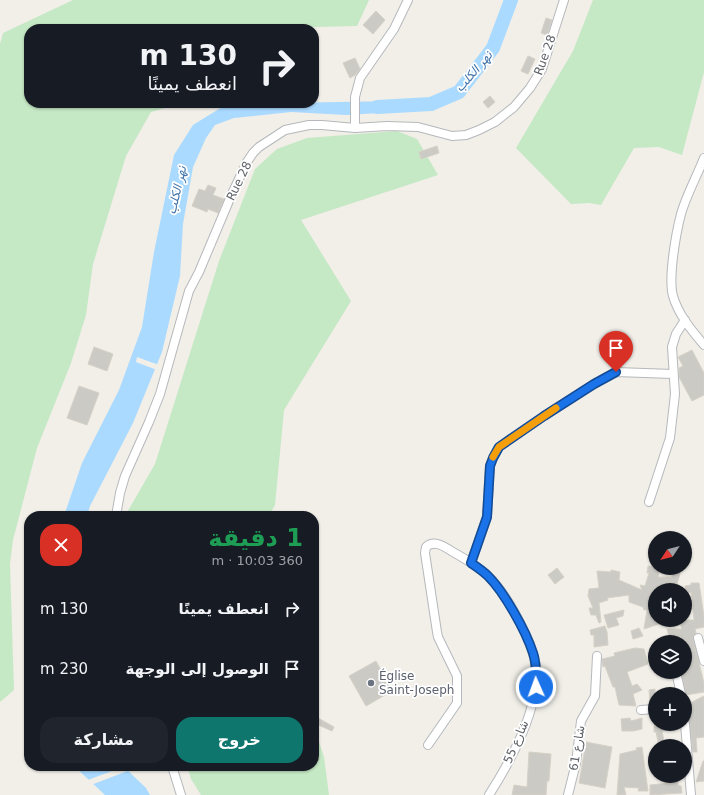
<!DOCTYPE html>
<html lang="ar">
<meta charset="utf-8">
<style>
:root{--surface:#171b24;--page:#20242c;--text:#f1f3f6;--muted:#9ea1a6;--accent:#0f766e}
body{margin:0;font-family:"DejaVu Sans",Vazirmatn,sans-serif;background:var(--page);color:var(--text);direction:rtl;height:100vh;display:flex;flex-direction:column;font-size:15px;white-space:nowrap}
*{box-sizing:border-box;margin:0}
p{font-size:13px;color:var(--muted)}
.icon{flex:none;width:22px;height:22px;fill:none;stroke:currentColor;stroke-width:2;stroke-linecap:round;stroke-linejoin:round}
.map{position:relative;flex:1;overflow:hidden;direction:ltr}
.drawer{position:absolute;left:24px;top:511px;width:295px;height:260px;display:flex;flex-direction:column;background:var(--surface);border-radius:16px;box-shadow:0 1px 3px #0004;direction:rtl}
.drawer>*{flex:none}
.banner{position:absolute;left:24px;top:24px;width:295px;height:84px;border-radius:16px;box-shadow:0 1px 3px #0004;direction:rtl;background:#171b24;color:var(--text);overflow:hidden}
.needle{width:26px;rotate:234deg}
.tools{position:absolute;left:648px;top:531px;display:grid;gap:8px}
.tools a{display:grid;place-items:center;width:44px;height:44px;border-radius:50%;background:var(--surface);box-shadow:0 1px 3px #0004;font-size:20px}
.pin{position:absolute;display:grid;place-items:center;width:34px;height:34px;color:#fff;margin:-41px -17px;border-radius:50% 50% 50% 0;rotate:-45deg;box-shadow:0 0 4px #0007}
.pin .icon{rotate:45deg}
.me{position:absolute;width:44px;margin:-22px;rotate:358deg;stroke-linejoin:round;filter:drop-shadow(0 0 3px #0008)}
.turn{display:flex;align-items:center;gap:14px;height:84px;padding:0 16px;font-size:18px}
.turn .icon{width:52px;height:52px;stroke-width:2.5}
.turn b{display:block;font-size:28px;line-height:34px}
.round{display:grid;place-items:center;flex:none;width:42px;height:42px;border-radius:16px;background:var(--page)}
.headline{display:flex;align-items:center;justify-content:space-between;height:68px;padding:0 16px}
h1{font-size:24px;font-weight:700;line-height:30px;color:#1e9e55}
.primary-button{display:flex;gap:8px;margin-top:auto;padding:8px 16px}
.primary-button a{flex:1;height:46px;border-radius:16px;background:var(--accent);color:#fff;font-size:16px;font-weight:700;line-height:46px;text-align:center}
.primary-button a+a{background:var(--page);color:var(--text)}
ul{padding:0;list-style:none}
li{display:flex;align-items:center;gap:12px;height:60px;padding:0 16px}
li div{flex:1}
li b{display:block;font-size:15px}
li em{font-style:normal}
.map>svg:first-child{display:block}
</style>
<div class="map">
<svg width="704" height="795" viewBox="0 0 704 795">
<rect width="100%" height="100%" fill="#f1efe8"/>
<path fill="#c5e8c5" d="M 73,0 L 369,0 L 357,26 L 235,29 L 29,29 L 29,103 L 183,103 L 151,112 L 126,156 L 93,264 L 86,315 L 71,363 L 37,448 L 13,540 L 10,564 L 14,690 L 0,702 L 0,44 L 3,33 Z
M 593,0 L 704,0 L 704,72 L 682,155 L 659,147 L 634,148 L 601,205 L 589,203 L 571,204 L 516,148 L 573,51 Z
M 397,131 L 417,139 L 438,175 L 301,220 L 351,301 L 284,410 L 275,505 L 270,514 L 271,516 L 125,516 L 155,464 L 219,261 L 255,169 L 277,149 L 307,138 Z
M 314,726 L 324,757 L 329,795 L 201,795 L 191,779 L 187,766 L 314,766 Z"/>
<path fill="#aadaff" d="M 395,101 L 397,112 L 346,115 L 291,112 L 234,118 L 215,125 L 206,138 L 193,167 L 183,224 L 180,276 L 162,352 L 133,423 L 90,506 L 87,516 L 64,516 L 82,463 L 119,390 L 142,327 L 154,252 L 174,155 L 193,125 L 227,104 Z
M 74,766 L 123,766 L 146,788 L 150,795 L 105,795 Z"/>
<path fill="#f1efe8" d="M 137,357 L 159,365 L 157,370 L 136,362 Z
M 125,766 L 130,770 L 91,785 L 88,780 Z"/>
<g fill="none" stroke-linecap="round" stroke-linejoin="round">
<path stroke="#aadaff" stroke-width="14" d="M 377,107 L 431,104 L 459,92 L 493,48 L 511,0"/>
</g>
<path fill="#cccac5" stroke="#d6d1c6" d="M 376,11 L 385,20 L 373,34 L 363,25 Z
M 546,18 L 552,20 L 547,35 L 541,33 Z
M 528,56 L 535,59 L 528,74 L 521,71 Z
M 355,58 L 360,69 L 355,75 L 350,78 L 343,63 Z
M 490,96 L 495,102 L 488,108 L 483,102 Z
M 437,146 L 439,153 L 421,159 L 419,152 Z
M 208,185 L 216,188 L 213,195 L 224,199 L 218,213 L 208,209 L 207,212 L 192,206 L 199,189 L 205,191 Z
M 94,347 L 113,354 L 107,371 L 88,364 Z
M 692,350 L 704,373 L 704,395 L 692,401 L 679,377 L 679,368 L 683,366 L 678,357 Z
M 79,386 L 99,393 L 87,425 L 67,418 Z
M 648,566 L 660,568 L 658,577 L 672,577 L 672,568 L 680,568 L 680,574 L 675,590 L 655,590 L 655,620 L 668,620 L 668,621 L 644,629 L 647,610 L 644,610 L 643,607 L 629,602 L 629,595 L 607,598 L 608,600 L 599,603 L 601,622 L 599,623 L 596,615 L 591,615 L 589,608 L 593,608 L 588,596 L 589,589 L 599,588 L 597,571 L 611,572 L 611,570 L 620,572 L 619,580 L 642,590 L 640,585 L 645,586 L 649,573 L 647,573 Z
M 557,568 L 564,577 L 555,584 L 548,575 Z
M 691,583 L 699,583 L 704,616 L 704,627 L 695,629 L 696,633 L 693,636 L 693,639 L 704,683 L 704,692 L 686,695 L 682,675 L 686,672 L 685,640 L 681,641 L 680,637 L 673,642 L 670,642 L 667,629 L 682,629 L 680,623 L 683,620 L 694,620 L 691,592 L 685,593 L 685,586 L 691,585 Z
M 624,610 L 623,616 L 616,618 L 619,625 L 608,628 L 604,615 Z
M 605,626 L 607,632 L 608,645 L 594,647 L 594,635 L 591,635 L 590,630 Z
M 639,628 L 643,636 L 633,639 L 631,631 Z
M 635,648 L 644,649 L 648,664 L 627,672 L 632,686 L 637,684 L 642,690 L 633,694 L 636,706 L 619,705 L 615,687 L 613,687 L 605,666 L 603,667 L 602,659 L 615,656 L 614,653 Z
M 376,661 L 392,691 L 366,706 L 349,676 Z
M 655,689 L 655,704 L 650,704 L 649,690 Z
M 704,696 L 704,737 L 696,738 L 697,752 L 693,752 L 690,724 L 687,719 L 686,715 L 688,715 L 686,705 Z
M 318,718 L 334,727 L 332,731 L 316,724 Z
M 630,718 L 631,721 L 642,718 L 642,729 L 633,731 L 622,731 L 621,719 Z
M 671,725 L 671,730 L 662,731 L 665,746 L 659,746 L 656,732 L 654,732 L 654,726 Z
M 586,742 L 612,747 L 605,788 L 579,783 Z
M 642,747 L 648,791 L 638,791 L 639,788 L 624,787 L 626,795 L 617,795 L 620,754 L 637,750 L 636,748 Z
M 529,752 L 551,754 L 549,781 L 547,781 L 546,795 L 512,795 L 514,785 L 527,787 Z
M 703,761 L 704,761 L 704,781 L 696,782 Z
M 668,776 L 677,776 L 678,785 L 681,786 L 682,793 L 650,795 L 650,785 L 670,783 Z"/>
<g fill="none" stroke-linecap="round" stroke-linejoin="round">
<g stroke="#b5b8bc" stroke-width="10">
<path id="minor" d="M 355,128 L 355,97 L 360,78 L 394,29 L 408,0
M 704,158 C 697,176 686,196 681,214 C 676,233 668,278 673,296 C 678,314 692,331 704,345
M 649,502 L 670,438 L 675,394 L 672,347 L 676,334 L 685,320
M 116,516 L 120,493 L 125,476 L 149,422 L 160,394 L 189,291 L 199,272 L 231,196 L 247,162 L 253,153 L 259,147 L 285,130 L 309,125 L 322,125 L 355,128 L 387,126 L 418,127 L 452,136 L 466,135 L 479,130 L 495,122 L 514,107 L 530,88 L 542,69 L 564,0
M 471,563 L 487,517 L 490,465 L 493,458 L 499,447 L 544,416 L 594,384 L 616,372 L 673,374
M 698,638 L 704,661
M 676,672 L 681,694
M 641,710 L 655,709
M 685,724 L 691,795
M 428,745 L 457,703 L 457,676 L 438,637 L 437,632 L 425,553 L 426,547 C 434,539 445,547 453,552 C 465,559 478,566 488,576 C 507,594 534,643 536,669 C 539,709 510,762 489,795
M 172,766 L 181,795
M 568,795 L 576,763 L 581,721 L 595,696 L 597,656"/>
</g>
<use href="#minor" stroke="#fff" stroke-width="8"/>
</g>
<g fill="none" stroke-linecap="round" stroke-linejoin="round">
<g stroke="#114b97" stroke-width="10">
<path id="route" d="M 536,687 C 536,676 537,664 533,653 C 526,631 504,592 488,576 C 483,571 477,567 471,563 L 487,517 L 490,466 L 493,458 L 499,447 L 544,416 L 594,384 L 616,372"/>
</g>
<use href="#route" stroke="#1a73e8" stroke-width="7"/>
<path stroke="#f59e0b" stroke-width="7" d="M 493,457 L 499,447 L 556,408"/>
</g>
<circle fill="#6b7280" stroke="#fff" stroke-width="1.5" cx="371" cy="683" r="4"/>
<g text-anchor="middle" stroke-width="3.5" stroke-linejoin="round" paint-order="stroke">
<g font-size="12" fill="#5f6368" stroke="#fff">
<text transform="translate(545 55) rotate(-70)" y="4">Rue 28</text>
<text transform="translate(239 181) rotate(-64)" y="4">Rue 28</text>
<text transform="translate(516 742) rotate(-67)" y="4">شارع 55</text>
<text transform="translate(577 748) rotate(-81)" y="4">شارع 61</text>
</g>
<g font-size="12" fill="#5b616d" stroke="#fff" text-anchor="start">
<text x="379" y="680">Église<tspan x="379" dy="14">Saint-Joseph</tspan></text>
</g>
<g font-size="13" font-style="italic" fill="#4174aa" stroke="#fff">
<text transform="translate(473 71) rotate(-49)" y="5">نهر الكلب</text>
<text transform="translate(176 190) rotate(-77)" y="5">نهر الكلب</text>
</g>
</g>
</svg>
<div class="tools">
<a><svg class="needle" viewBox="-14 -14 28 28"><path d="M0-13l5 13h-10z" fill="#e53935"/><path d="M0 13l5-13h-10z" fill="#9ea1a6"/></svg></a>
<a><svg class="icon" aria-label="sound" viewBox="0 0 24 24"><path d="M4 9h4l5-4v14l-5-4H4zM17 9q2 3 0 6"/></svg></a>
<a><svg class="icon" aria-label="layers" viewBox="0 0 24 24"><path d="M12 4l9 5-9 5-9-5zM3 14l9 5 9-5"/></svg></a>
<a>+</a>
<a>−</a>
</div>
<div class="pin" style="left:616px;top:372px;background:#d93025"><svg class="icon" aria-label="arrive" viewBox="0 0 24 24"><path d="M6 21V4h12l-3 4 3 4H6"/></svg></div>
<svg class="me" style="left:536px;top:687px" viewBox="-20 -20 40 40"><circle r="17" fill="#1a73e8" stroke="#fff" stroke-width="3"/><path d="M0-11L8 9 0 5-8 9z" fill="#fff"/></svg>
<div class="banner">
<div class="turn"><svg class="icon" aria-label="right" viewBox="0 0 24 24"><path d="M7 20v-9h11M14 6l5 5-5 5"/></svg><div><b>130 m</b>انعطف يمينًا</div></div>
</div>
<section class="drawer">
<div class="headline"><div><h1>1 دقيقة</h1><p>360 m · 10:03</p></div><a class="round" style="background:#d93025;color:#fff"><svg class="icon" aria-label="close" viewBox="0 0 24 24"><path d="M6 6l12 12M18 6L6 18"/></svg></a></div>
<ul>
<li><svg class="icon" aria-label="right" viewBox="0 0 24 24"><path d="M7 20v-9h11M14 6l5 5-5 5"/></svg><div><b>انعطف يمينًا</b></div><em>130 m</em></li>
<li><svg class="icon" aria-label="arrive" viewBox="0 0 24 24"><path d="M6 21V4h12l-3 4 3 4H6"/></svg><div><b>الوصول إلى الوجهة</b></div><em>230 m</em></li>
</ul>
<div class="primary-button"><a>خروج</a><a>مشاركة</a></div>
</section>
</div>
